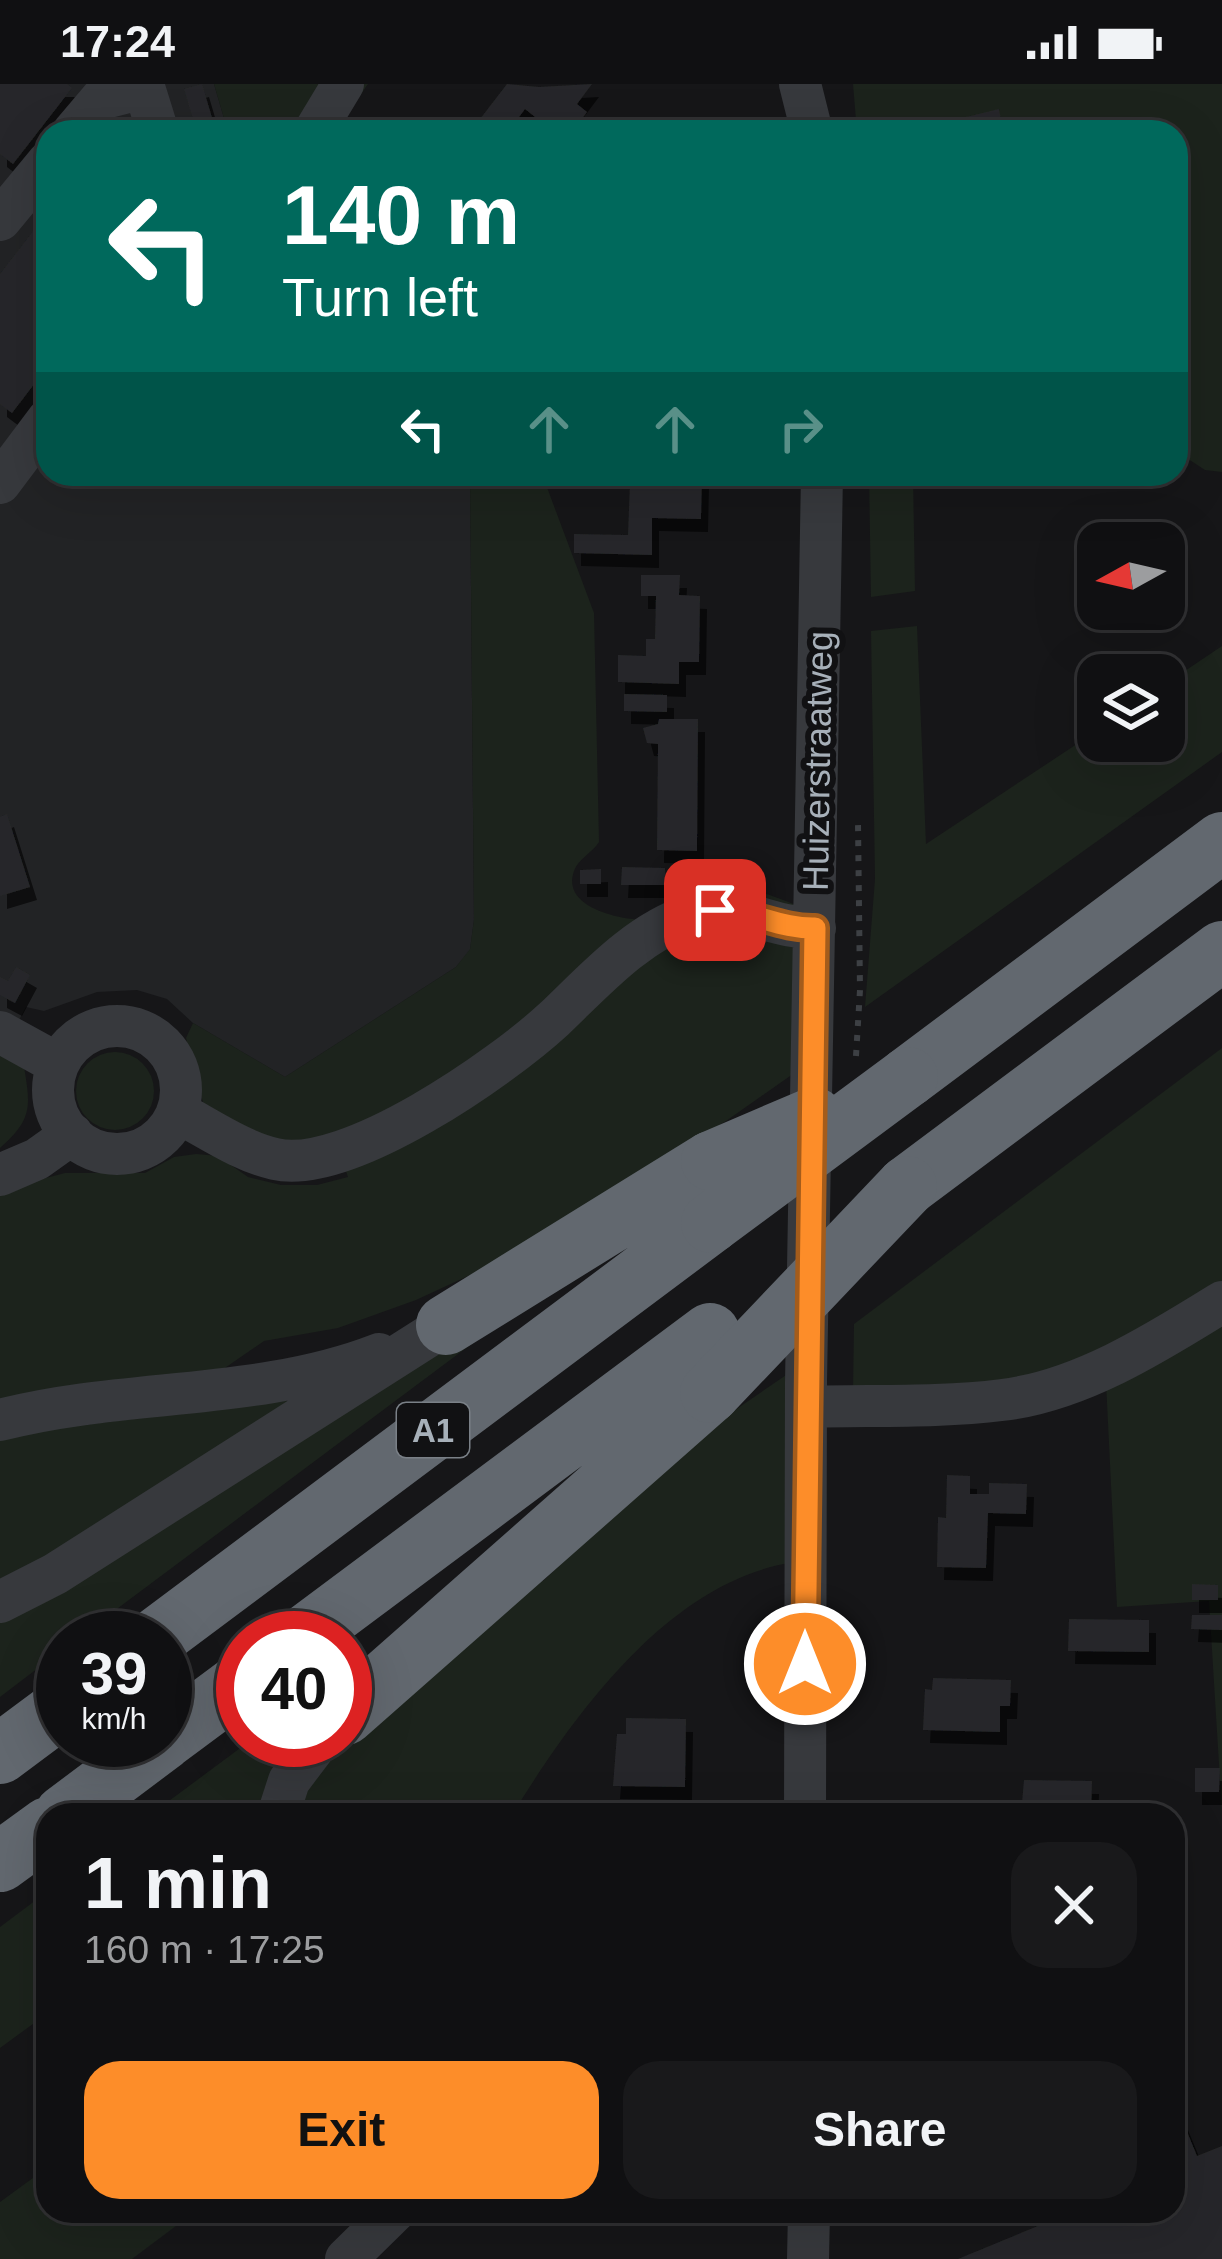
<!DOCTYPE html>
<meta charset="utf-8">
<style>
:root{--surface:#101012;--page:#19191b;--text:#f1f3f6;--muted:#9c9d9f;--line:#303032;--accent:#fd8d29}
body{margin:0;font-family:Helvetica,sans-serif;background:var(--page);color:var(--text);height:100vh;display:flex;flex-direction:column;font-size:45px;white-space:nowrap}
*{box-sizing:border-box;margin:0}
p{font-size:39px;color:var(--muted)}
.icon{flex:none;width:66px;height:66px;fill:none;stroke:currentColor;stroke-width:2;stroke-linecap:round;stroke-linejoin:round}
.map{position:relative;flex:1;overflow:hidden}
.sheet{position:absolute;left:36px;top:1719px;width:1149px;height:420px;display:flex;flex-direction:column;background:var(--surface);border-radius:36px;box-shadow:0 12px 48px #0002,0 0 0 3px var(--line)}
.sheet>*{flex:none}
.banner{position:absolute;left:36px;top:36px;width:1152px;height:366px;border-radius:36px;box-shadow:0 12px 48px #0002,0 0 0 3px var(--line);background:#00695c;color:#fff;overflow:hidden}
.needle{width:78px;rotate:262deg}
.controls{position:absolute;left:1077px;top:438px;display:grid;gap:24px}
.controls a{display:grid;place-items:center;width:108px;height:108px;border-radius:24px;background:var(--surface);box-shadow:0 12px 48px #0002,0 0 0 3px var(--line);font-size:60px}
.speed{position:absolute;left:36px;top:1527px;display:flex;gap:24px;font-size:60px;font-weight:700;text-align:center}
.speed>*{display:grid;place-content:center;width:156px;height:156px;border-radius:50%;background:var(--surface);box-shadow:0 12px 48px #0002,0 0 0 3px var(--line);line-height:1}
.speed small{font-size:30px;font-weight:400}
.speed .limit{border:18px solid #d22;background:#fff;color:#111}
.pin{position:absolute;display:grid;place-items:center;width:102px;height:102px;color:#fff;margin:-51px;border-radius:24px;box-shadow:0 6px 18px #0006}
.me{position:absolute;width:132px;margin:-66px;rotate:0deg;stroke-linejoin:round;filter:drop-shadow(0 0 9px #0008)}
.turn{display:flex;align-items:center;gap:42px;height:252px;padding:0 48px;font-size:54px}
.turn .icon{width:156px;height:156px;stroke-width:2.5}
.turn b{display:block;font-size:84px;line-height:102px}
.lanes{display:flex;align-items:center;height:114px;padding:0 48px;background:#0003;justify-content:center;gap:60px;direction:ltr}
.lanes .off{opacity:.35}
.round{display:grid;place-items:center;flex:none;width:126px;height:126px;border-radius:36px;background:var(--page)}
.headline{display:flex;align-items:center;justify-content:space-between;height:204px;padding:0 48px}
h1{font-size:72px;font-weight:800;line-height:90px}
.action{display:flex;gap:24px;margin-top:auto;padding:24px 48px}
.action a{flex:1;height:138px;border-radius:36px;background:var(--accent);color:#111;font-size:48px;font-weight:800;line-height:138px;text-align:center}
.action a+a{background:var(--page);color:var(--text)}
.status{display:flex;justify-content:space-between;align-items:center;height:84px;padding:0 60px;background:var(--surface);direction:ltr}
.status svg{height:33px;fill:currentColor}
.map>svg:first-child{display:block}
</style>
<div class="status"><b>17:24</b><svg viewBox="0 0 49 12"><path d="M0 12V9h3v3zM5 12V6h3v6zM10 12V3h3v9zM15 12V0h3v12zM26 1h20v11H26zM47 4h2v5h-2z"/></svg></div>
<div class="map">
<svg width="1222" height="2175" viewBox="0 0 1222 2175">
<defs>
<filter id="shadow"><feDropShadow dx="7" dy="13" stdDeviation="0" flood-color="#0009"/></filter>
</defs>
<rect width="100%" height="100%" fill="#161618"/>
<path fill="#222325" d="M 0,0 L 214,0 L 228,48 L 48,48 L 48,390 L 470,390 L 474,836 L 470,866 L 456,883 L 285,993 L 193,939 L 167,915 L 137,906 L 97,908 L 44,927 L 26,923 L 0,971 Z"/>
<path fill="#1c231c" d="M 214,0 L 368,0 L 335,48 L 228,48 Z
M 853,0 L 1222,0 L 1222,388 L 1205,386 L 1176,367 L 1176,48 L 857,48 Z
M 470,390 L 542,390 L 594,529 L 599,758 C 592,769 578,775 574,787 C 561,823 618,835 642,836 C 710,791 720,792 796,821 L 800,985 L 726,1037 L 496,1179 L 416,1216 L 338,1244 L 264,1257 L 219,1288 L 0,1320 L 0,1106 L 65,1089 L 145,1089 L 174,1073 L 196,1070 L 218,1072 L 248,1093 L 281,1101 L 317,1101 L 348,1093 L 335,1054 L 272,1060 L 205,1026 L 186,954 L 193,939 L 285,993 L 456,883 L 470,865 L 474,836 Z
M 869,390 L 913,390 L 915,507 L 871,513 Z
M 917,542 L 926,760 L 1098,646 L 1098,657 L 1164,657 L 1164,601 L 1222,562 L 1222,668 L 865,923 L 875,795 L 871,547 Z
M 1222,964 L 1222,1199 C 1155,1238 1087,1279 1011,1298 C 971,1308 897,1305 853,1307 L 854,1240 Z
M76 1007a39 39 0 1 1 78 0a39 39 0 1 1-78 0Z
M 0,971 L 24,983 C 31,1023 32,1036 0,1064 Z
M 572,1185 L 78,1554 L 63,1554 L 63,1565 L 0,1613 L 0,1532 Z
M 1222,1238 L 1222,1729 L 1209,1517 L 1117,1523 L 1106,1298 Z
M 792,1287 L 789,1479 C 667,1500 573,1632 512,1731 L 293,1731 L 320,1676 L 533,1485 L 543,1497 L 703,1348 Z
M 288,1316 L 292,1319 L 0,1505 L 0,1351 Z
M 251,1656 L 302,1656 L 265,1731 L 150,1731 Z
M 48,1807 L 48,1929 L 0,1964 L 0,1843 Z
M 48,2083 L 48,2127 L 196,2127 L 132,2175 L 0,2175 L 0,2118 Z"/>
<path fill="#262729" filter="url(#shadow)" d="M 0,0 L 67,0 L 72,4 L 13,80 L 0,70 Z
M 202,0 L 215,44 L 197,48 L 184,5 Z
M 507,0 L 539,3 L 592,0 L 577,20 L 587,28 L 572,48 L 554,48 L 525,25 L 508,48 L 470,48 Z
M 999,25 L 1003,48 L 969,48 L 966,33 Z
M 48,128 L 48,282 L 12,329 L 0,320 L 0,190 Z
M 642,390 L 702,390 L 701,435 L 652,434 L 652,471 L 574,469 L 574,450 L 628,451 L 630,398 L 642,398 Z
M 641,491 L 680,491 L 679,511 L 700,512 L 699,578 L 679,578 L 679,600 L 618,598 L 618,571 L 646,572 L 646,555 L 655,555 L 656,512 L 641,512 Z
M 624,610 L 667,611 L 667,628 L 624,627 Z
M 659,635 L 698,635 L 697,767 L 657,766 L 658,660 L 647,659 L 643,644 L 658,640 Z
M 7,730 L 30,803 L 0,812 L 0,733 Z
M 622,783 L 665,784 L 666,801 L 621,801 Z
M 601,785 L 601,800 L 580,800 L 580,786 Z
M 16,883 L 30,891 L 15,919 L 0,911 L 0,893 L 8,897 Z
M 947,1391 L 970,1392 L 970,1410 L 989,1410 L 989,1399 L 1027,1400 L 1026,1430 L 988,1429 L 986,1484 L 937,1483 L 938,1433 L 946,1434 Z
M 1192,1500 L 1218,1501 L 1218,1516 L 1192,1516 Z
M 1192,1531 L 1222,1531 L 1222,1546 L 1191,1545 Z
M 1069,1535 L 1149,1536 L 1149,1568 L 1068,1567 Z
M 933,1594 L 1011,1596 L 1010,1622 L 1000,1622 L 1000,1648 L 923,1646 L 925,1605 L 932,1606 Z
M 626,1634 L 686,1635 L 685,1703 L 613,1702 L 617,1650 L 626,1650 Z
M 1195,1684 L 1220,1684 L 1219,1708 L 1195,1708 Z
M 1024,1696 L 1092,1697 L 1091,1729 L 1021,1731 Z
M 1173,2026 L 1179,2028 L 1197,2072 L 1222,2062 L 1222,2175 L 958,2175 L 1074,2127 L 1173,2127 Z"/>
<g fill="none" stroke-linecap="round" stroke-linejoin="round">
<path stroke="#3d4044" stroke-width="6" stroke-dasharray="6 9" stroke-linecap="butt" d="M 856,972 L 860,906 L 858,739"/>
<path stroke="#37393d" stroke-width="42" d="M 143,0 L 158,48
M 800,0 L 812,48
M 73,48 L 101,15 L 144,4
M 314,48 L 343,0
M 0,136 L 48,78
M 0,399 L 48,335
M53 1006a64 64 0 1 1 128 0a64 64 0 1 1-128 0Z
M 0,948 L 58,980
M 177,1028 C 208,1044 240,1067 275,1075 C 347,1092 502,983 554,935 C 594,897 636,849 691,831 C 737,816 770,845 815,844
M 0,1091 L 37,1075 L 72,1050
M 806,1323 C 871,1321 938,1324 1002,1316 C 1080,1307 1156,1259 1222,1218
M 0,1336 C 124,1304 258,1317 379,1270
M 0,1518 L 55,1490 L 446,1241
M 278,1731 L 289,1697 L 320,1656
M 805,1731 L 806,1298 L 822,390
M 346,2175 L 395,2127
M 808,2175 L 809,2127"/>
<path stroke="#62686f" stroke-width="60" d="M 908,993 L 1222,758
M 907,1102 L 1222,867
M 446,1241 L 711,1077
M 156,1554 L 711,1139
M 301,1554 L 710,1249
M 345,1631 L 710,1309
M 165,1655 L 243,1597
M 0,1670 L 63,1623
M 64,1731 L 164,1656
M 0,1778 L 48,1743"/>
<path stroke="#62686f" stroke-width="60" d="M 711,1077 L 814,1033
M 711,1139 L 908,993
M 710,1309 L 907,1102"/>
</g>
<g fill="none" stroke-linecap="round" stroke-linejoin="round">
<g stroke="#a45c1b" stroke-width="30">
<path id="route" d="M 715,826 C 750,826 780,845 815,844 L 805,1580"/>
</g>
<use href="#route" stroke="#fd8d29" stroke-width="21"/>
</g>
<g text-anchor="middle" stroke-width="12" stroke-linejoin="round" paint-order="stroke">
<rect fill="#111113" stroke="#7a8087" stroke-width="3" x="397" y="1319" width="72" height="54" rx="9"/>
<g font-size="33" font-weight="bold" fill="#a7b0b9">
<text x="433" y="1358">A1</text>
</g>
<g font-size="36" fill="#a7b0b9" stroke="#111113">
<text transform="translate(817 677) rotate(-89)" y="13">Huizerstraatweg</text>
</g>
</g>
</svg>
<div class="controls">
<a><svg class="needle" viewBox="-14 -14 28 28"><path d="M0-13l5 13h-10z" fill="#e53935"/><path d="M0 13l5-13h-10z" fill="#9c9d9f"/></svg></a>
<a><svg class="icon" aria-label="layers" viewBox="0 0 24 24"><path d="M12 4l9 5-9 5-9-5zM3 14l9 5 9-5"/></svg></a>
</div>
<div class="speed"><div>39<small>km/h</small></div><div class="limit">40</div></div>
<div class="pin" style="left:715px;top:826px;background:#d93025"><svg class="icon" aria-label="arrive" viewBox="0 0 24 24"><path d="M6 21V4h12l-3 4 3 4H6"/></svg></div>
<svg class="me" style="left:805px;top:1580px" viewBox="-20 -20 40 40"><circle r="17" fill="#fd8d29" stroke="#fff" stroke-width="3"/><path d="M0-11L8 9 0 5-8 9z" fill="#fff"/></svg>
<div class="banner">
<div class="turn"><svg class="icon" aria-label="left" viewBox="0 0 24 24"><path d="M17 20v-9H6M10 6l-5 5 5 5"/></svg><div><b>140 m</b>Turn left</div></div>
<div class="lanes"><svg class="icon" aria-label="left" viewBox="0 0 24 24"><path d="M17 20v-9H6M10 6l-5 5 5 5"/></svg><svg class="icon off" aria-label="ahead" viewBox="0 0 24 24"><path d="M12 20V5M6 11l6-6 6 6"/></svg><svg class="icon off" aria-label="ahead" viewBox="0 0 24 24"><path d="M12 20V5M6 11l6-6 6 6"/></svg><svg class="icon off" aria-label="right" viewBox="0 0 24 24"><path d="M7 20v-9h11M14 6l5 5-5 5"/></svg></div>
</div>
<section class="sheet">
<div class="headline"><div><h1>1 min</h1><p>160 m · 17:25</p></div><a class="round"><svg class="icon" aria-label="close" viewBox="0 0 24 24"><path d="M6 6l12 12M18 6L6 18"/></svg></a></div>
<div class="action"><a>Exit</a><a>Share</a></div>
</section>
</div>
